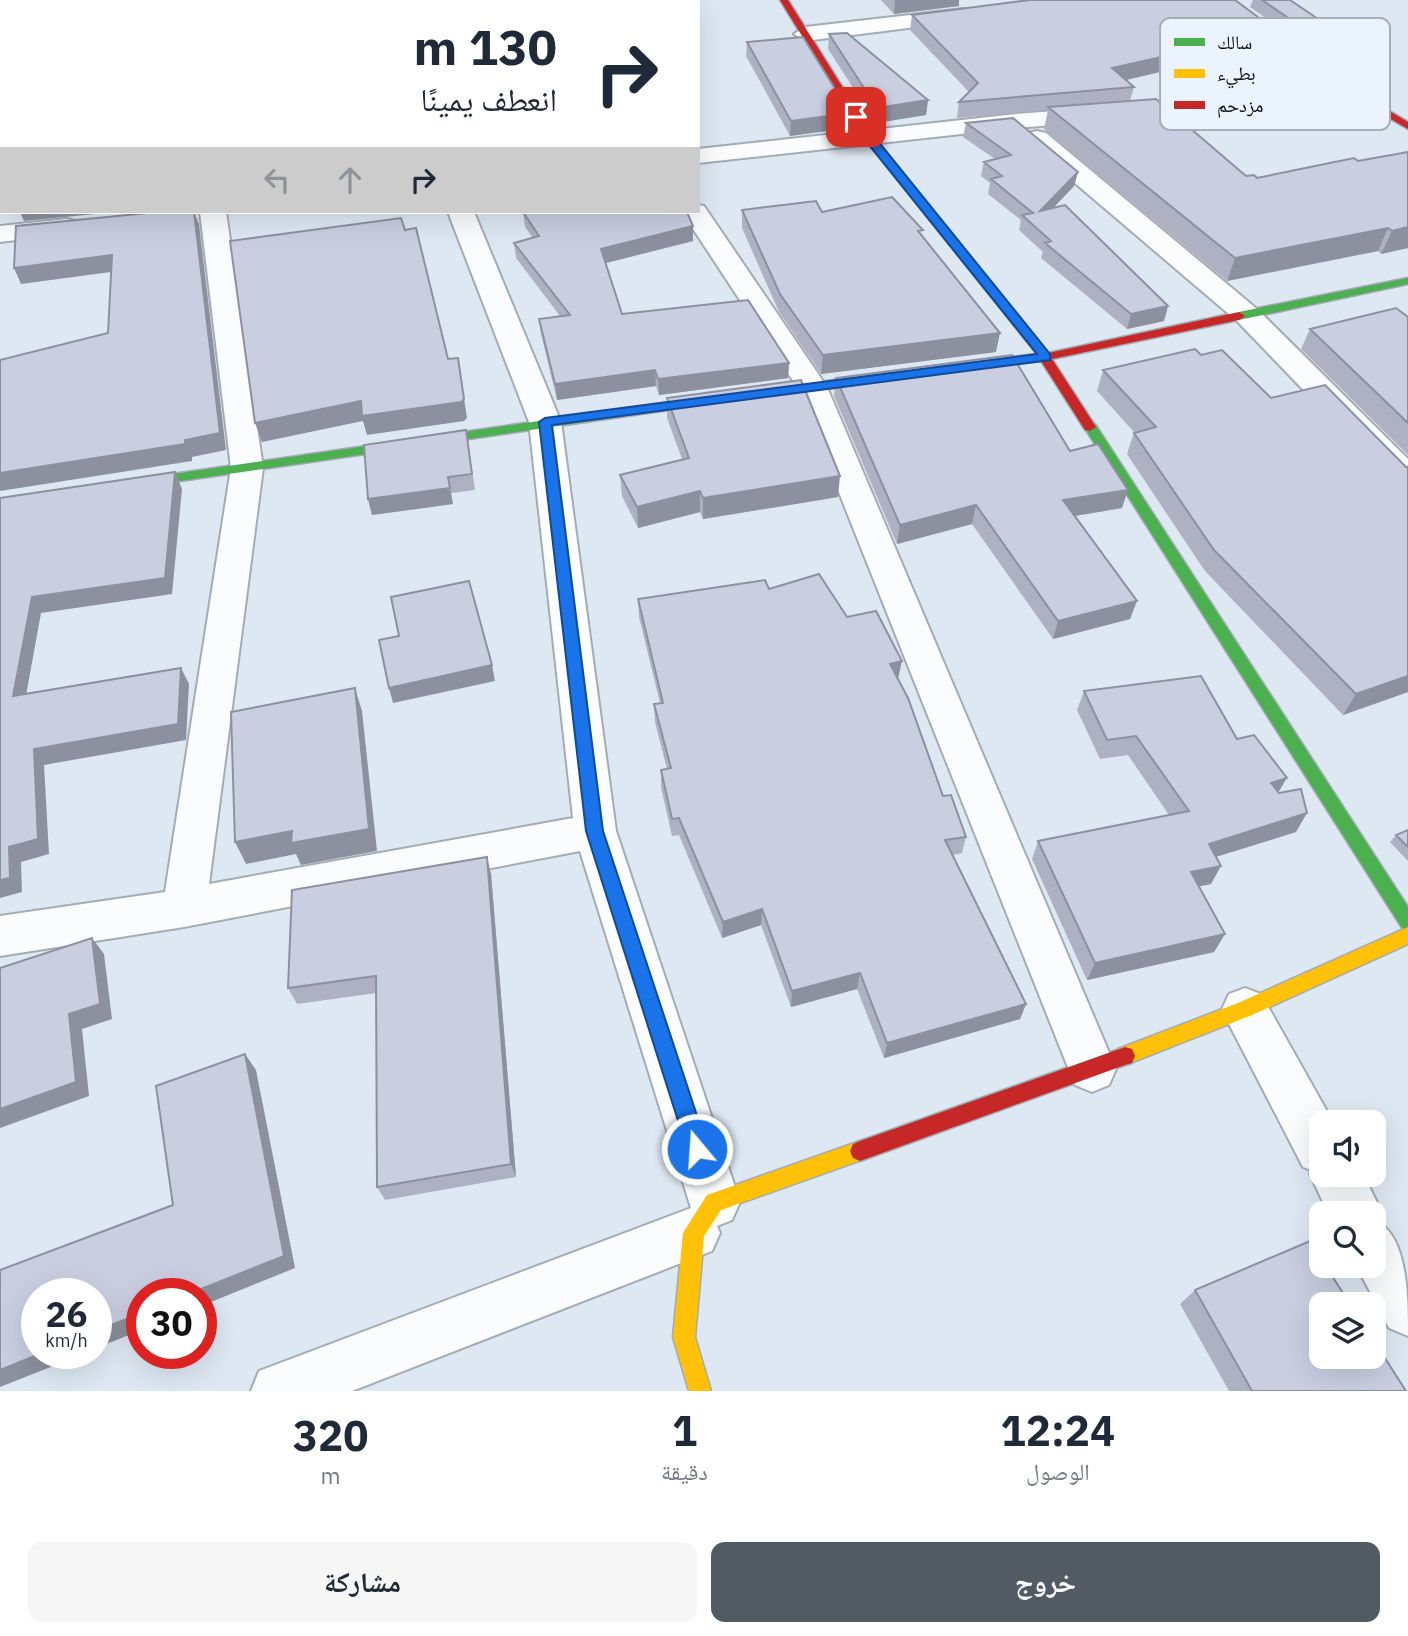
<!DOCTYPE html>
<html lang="ar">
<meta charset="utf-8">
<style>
:root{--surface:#fff;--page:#f6f6f7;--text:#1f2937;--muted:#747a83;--accent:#525a63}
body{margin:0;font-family:"IBM Plex Sans","Noto Naskh Arabic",sans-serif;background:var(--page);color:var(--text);direction:rtl;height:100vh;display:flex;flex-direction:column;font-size:26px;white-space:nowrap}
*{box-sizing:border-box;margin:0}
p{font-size:23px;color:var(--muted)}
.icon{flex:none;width:38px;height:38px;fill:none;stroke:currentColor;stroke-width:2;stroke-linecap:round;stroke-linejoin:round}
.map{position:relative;height:1391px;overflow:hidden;direction:ltr}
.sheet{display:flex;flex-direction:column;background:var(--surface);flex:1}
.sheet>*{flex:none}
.hud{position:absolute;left:0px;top:0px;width:700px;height:214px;box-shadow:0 7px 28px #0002;direction:rtl;background:#fff;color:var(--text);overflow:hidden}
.fabs{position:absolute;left:1309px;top:1110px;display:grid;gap:14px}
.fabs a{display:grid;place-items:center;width:77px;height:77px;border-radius:14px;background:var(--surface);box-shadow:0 7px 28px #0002;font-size:35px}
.speed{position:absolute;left:21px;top:1278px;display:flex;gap:14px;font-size:35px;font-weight:700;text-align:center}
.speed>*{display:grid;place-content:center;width:91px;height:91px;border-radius:50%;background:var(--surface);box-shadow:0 7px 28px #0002;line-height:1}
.speed small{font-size:18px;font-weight:400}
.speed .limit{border:10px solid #d22;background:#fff;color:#111}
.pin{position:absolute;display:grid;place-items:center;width:60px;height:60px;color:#fff;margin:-30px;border-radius:14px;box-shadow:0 4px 10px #0006}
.me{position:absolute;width:77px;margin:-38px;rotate:342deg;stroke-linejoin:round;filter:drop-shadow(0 0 5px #0008)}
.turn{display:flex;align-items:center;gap:24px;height:147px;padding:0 28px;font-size:32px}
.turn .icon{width:91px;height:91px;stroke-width:2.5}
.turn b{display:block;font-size:49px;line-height:60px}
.lanes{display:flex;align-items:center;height:66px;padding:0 28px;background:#0003;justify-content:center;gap:35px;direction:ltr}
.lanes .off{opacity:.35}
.eta{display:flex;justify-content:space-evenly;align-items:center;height:119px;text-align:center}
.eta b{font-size:42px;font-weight:800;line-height:49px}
.button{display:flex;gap:14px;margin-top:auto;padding:14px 28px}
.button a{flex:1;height:80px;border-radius:14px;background:var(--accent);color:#fff;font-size:28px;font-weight:800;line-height:80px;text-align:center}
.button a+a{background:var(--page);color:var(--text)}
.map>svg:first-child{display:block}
</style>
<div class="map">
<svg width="1408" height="1391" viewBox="0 0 1408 1391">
<rect width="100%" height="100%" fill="#dee8f3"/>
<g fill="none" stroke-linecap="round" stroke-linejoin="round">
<g stroke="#a3acb5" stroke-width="4">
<path id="street" d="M 206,0 L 226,0 L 226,2 L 206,2 Z
M 399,0 L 419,0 L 419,2 L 399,2 Z
M 963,9 L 971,10 L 974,15 L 971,20 L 805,41 L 794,34 L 805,27 Z
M 1356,88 L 1364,90 L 1368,95 L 1364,100 L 1016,128 L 698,163 L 698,149 L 1016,114 Z
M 1037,131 L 1046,133 L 1257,309 L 1408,459 L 1408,489 L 1396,486 L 1237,321 L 1028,143 L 1025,138 L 1028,133 Z
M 698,205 L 704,206 L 827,387 L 1116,1069 L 1109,1085 L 1092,1092 L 1075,1085 L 797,387 L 682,212 L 698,212 Z
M 200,212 L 226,212 L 263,468 L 209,884 L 573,818 L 529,422 L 448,212 L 474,212 L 561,422 L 616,831 L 740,1202 L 732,1220 L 717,1226 L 720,1233 L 712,1251 L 352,1391 L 251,1391 L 259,1371 L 691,1208 L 580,851 L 184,927 L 0,956 L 0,916 L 165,892 L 231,468 Z
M 67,219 L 76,221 L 80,227 L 76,233 L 0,242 L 0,226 Z
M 1245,988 L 1261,994 L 1333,1122 L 1321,1122 L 1321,1174 L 1363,1174 L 1382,1213 L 1378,1222 C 1408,1239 1408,1298 1408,1336 L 1389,1328 L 1356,1265 L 1374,1265 L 1374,1213 L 1328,1213 L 1310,1174 L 1311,1170 L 1303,1167 L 1229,1024 L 1222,1009 L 1229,994 Z"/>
</g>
<g stroke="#a3acb5" stroke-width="3">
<path id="fast" d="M 1408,278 L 1408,284 L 1239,320 L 1233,316 L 1239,312 Z
M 677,401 L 683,405 L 682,408 L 125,489 L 118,485 L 125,481 Z
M 1090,423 L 1095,424 L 1408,907 L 1408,930 L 1402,928 L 1084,427 Z"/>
</g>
<g stroke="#a3acb5" stroke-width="3">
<path id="slow" d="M 1408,927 L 1408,944 L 1252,1015 L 1125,1065 L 1118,1063 L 1115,1056 L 1118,1049 L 1238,1003 Z
M 860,1141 L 867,1144 L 870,1151 L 867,1158 L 721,1210 L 704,1236 L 695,1337 L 711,1391 L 689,1391 L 673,1337 L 683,1233 L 707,1195 Z"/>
</g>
<g stroke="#a3acb5" stroke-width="3">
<path id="jam" d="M 780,0 L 788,0 L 873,136 L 1048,353 L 1239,312 L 1245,316 L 1239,320 L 1052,359 L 1096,427 L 1090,431 L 1085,430 L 1041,361 L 960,370 L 958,367 L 964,363 L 1037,354 L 865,139 Z
M 1217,0 L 1227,0 L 1359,93 L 1408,122 L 1408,129 L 1353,97 Z
M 887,373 L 893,377 L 891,380 L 677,409 L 671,405 L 677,401 Z
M 1125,1047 L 1132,1049 L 1135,1056 L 1132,1063 L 1125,1065 L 860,1161 L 853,1158 L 850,1151 L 853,1144 L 860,1141 Z"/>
</g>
<use href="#street" fill="#fafcfd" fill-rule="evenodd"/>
<use href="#fast" fill="#4caf50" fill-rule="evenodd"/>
<use href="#slow" fill="#ffc107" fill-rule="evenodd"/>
<use href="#jam" fill="#c62828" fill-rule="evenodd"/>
</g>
<path fill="#adb1c2" d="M 881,0 L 959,0 L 959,6 L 894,14 Z
M 1030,0 L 1316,60 L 1310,75 L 1261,85 L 1223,57 L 1126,80 L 1134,87 L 1130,101 L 1246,176 L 1257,178 L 1408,152 L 1408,248 L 1381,254 L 1378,251 L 1227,281 L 1044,129 L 1048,110 L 957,118 L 959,102 L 969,92 L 910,30 L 912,15 Z
M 1253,0 L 1290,0 L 1368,53 L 1363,66 L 1340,70 L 1250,7 Z
M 829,34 L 928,100 L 926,115 L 876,123 L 828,49 Z
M 747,42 L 848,128 L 790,136 L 746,56 Z
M 966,123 L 1078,172 L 1074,186 L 1054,207 L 1168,306 L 1164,321 L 1127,329 L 1041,258 L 1043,252 L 1019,230 L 1021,220 L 988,194 L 990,183 L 981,176 L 984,162 L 995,159 L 963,137 Z
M 742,210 L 822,212 L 996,352 L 821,374 L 779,312 L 742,228 Z
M 523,212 L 693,241 L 605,263 L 622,314 L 789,363 L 788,378 L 659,395 L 656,386 L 557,400 L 541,334 L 539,319 L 560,316 L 516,258 L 514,243 L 533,238 L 525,227 Z
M 1408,317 L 1408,455 L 1301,349 L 1310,329 Z
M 1103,370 L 1408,692 L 1343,715 L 1205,571 L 1127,454 L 1134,432 L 1097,391 Z
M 836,378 L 1070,451 L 1122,508 L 1074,516 L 1130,619 L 1053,639 L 972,524 L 897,544 L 834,396 Z
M 667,398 L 838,497 L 703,519 L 700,512 L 638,528 L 622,496 L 620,475 L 682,459 L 667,418 Z
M 466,430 L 475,490 L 451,493 L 453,504 L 372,515 L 368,499 Z
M 769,589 L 847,617 L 898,679 L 943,796 L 966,837 L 962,853 L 953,855 L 1026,1004 L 1020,1019 L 884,1058 L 857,989 L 791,1007 L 761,925 L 722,938 L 679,835 L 672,836 L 661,787 L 661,770 L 667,769 L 655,722 L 654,704 L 660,703 L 639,617 L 638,599 Z
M 1084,691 L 1237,739 L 1279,792 L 1296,832 L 1216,857 L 1211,884 L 1199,886 L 1225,934 L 1214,952 L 1087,980 L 1032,859 L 1038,841 L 1169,815 L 1128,755 L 1100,759 L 1077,710 Z
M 1408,830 L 1408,861 L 1390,842 L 1396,835 Z
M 491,874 L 516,1177 L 385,1200 L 377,1187 L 376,993 L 297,1004 L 288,988 Z
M 1195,1290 L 1406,1391 L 1229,1391 L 1180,1304 Z"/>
<path fill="#8d909e" d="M 895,0 L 959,0 L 959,6 L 894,14 Z
M 1228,42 L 1223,57 L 1109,84 L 1112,68 Z
M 1368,53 L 1363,66 L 1340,70 L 1345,57 Z
M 1316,60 L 1310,75 L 1261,85 L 1266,69 Z
M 928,100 L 926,115 L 876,123 L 877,108 Z
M 2,105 L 2,139 L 0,144 L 0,111 Z
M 850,113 L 848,128 L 790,136 L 791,121 Z
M 1078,172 L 1074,186 L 1037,225 L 1040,211 Z
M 20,212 L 115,212 L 24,221 Z
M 194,212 L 199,224 L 226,450 L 192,457 L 192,461 L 0,491 L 0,473 L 185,444 Z
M 693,226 L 693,241 L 602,264 L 601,249 Z
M 1408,227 L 1408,248 L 1381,254 L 1392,231 Z
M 1388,228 L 1378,251 L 1227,281 L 1235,258 Z
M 112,255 L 118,271 L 21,284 L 14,268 Z
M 1168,306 L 1164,321 L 1127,329 L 1131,314 Z
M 1000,333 L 996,352 L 821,374 L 823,355 Z
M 458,358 L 467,418 L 464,421 L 367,435 L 363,421 L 262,442 L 255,423 Z
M 789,363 L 788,378 L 659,395 L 658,379 Z
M 655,370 L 656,386 L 557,400 L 555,384 Z
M 175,472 L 182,489 L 172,594 L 41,613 L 23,712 L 13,696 L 32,597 Z
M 840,476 L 838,497 L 703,519 L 703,498 Z
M 448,477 L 453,504 L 372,515 L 368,499 Z
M 1128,490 L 1122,508 L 1057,519 L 1063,500 Z
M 700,491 L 700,512 L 638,528 L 637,507 Z
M 976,505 L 972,524 L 897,544 L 900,525 Z
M 1137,601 L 1130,619 L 1053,639 L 1058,621 Z
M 902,661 L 898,679 L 890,664 Z
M 492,665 L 495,681 L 393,703 L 389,688 Z
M 181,668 L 189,684 L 186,740 L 44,765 L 49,854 L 21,862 L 22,892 L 0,898 L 0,880 L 34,749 Z
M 1408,676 L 1408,692 L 1343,715 L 1356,694 Z
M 355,688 L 362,711 L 377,851 L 301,865 L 296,854 L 246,864 L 235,842 L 292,831 Z
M 1287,778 L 1276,796 L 1271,783 Z
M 1307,813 L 1296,832 L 1199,862 L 1209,844 Z
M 487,857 L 491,874 L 516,1177 L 511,1164 Z
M 1221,866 L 1211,884 L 1181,890 L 1191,872 Z
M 762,909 L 761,925 L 722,938 L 723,922 Z
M 1225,934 L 1214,952 L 1087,980 L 1095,963 Z
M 92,938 L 104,954 L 112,1019 L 82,1029 L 89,1096 L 0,1128 L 0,1109 L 69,1014 Z
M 860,973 L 857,989 L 791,1007 L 792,991 Z
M 1026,1004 L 1020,1019 L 884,1058 L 887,1043 Z
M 245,1054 L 256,1070 L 295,1268 L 201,1306 L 201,1293 L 191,1293 Z
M 142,1313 L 142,1330 L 96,1348 L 96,1331 Z
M 42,1353 L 86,1353 L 0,1387 L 0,1370 Z"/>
<path fill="#c9cee1" stroke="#8d909e" stroke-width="2" d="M 0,0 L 206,0 L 206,2 L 2,2 L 2,105 L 0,111 Z
M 512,0 L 602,0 L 603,2 L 513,2 Z
M 1030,0 L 1235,0 L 1316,60 L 1266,69 L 1228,42 L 1112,68 L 1134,87 L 959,102 L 978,83 L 912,15 Z
M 1262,0 L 1290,0 L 1368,53 L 1345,57 Z
M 847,33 L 928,100 L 877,108 L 829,34 Z
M 803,37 L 850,113 L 791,121 L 747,42 Z
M 1156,99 L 1246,176 L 1254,175 L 1257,178 L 1354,158 L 1358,161 L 1408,152 L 1408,227 L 1392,231 L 1388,228 L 1235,258 L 1048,107 Z
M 1013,118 L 1078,172 L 1040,211 L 1065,205 L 1168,306 L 1131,314 L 1045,243 L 1051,241 L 1022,215 L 1033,213 L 991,179 L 1002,176 L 984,162 L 1011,155 L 966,123 Z
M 892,197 L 923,230 L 918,231 L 1000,333 L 823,355 L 780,294 L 742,210 L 816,201 L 822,212 Z
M 158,212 L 194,212 L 220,433 L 185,440 L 185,444 L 0,473 L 0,360 L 108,333 L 112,255 L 14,268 L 16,226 Z
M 523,212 L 687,212 L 693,226 L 601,249 L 622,314 L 748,300 L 789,363 L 658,379 L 655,370 L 555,384 L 539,319 L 570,315 L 514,243 L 539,236 Z
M 401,218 L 405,230 L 416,228 L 448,359 L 458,358 L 464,399 L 461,402 L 362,416 L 361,401 L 255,423 L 230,241 Z
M 1396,308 L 1408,317 L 1408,423 L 1310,329 Z
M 1195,349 L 1201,355 L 1222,350 L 1271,398 L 1325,385 L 1406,467 L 1408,467 L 1408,676 L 1356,694 L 1214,550 L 1134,433 L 1156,427 L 1103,370 Z
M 1012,355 L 1070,451 L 1098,444 L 1128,490 L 1063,500 L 1137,601 L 1058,621 L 976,505 L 900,525 L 836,378 Z
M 801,380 L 840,476 L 703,498 L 700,491 L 637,507 L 620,475 L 689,458 L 667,398 Z
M 466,430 L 472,474 L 448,477 L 450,488 L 368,499 L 364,445 Z
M 175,472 L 165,578 L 32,597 L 13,696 L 181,668 L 178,724 L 34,749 L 38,839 L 9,847 L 10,878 L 0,880 L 0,498 Z
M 819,574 L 847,617 L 876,611 L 902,661 L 890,664 L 908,698 L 943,796 L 951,795 L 966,837 L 945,840 L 1026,1004 L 887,1043 L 860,973 L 792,991 L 762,909 L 723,922 L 679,818 L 672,819 L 661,770 L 671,768 L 654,704 L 663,703 L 638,599 L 765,580 L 769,589 Z
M 469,581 L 492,665 L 389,688 L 379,640 L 399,636 L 391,597 Z
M 1201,676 L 1237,739 L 1254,735 L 1287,778 L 1271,783 L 1279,793 L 1301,789 L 1307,813 L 1209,844 L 1221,866 L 1191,872 L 1225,934 L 1095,963 L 1038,841 L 1189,811 L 1136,736 L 1107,740 L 1084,691 Z
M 355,688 L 369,829 L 291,843 L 292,831 L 235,842 L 231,712 Z
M 1408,830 L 1408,847 L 1396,835 Z
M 487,857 L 511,1164 L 377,1187 L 376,976 L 288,988 L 292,890 Z
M 92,938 L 100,1004 L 69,1014 L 76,1082 L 0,1109 L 0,968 Z
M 245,1054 L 284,1256 L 191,1293 L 142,1293 L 142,1313 L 96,1331 L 96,1293 L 37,1293 L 37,1353 L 42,1353 L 0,1370 L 0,1270 L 173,1205 L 156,1086 Z
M 1310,1241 L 1321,1259 L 1321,1265 L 1325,1265 L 1350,1304 L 1321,1304 L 1321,1356 L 1374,1356 L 1374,1341 L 1406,1391 L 1252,1391 L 1195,1290 Z"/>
<path fill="#1a73e8" stroke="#114b97" stroke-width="2" d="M 856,114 L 1050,354 L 1050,360 L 552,425 L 603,831 L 708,1149 L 705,1157 L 697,1160 L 690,1157 L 687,1149 L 586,831 L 539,422 L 545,418 L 1037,354 L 865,140 L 851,117 Z"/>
<rect x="1160" y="18" width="230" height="112" rx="10" fill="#ebf4fe" stroke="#a6afb8" stroke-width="2"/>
<rect x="1174" y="38" width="31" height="8" fill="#4caf50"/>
<rect x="1174" y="69" width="31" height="9" fill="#ffc107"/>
<rect x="1174" y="101" width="31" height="8" fill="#c62828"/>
<g font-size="19" fill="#060d15">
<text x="1217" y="49">سالك</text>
<text x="1217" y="80">بطيء</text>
<text x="1217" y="112">مزدحم</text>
</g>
</svg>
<div class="fabs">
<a><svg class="icon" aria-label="sound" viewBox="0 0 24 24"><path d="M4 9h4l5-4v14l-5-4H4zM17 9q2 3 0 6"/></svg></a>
<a><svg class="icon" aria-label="search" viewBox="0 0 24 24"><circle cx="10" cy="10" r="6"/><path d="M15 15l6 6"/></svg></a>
<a><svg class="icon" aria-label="layers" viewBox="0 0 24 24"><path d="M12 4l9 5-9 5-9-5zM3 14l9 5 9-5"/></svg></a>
</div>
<div class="speed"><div>26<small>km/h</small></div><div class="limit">30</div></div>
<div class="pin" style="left:856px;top:117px;background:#d93025"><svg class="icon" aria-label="arrive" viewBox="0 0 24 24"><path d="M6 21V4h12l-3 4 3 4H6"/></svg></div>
<svg class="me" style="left:697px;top:1149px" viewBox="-20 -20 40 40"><circle r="17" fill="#1a73e8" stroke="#fff" stroke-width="3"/><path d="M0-11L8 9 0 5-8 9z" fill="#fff"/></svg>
<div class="hud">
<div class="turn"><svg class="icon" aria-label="right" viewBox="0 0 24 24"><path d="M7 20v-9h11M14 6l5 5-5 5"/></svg><div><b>130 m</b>انعطف يمينًا</div></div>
<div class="lanes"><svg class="icon off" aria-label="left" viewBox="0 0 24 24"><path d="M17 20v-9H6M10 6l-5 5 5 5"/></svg><svg class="icon off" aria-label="ahead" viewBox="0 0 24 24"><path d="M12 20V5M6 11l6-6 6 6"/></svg><svg class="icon" aria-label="right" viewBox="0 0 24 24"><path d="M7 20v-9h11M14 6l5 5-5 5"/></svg></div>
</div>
</div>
<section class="sheet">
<div class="eta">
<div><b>12:24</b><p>الوصول</p></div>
<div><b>1</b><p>دقيقة</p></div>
<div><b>320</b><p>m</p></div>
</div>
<div class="button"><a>خروج</a><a>مشاركة</a></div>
</section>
